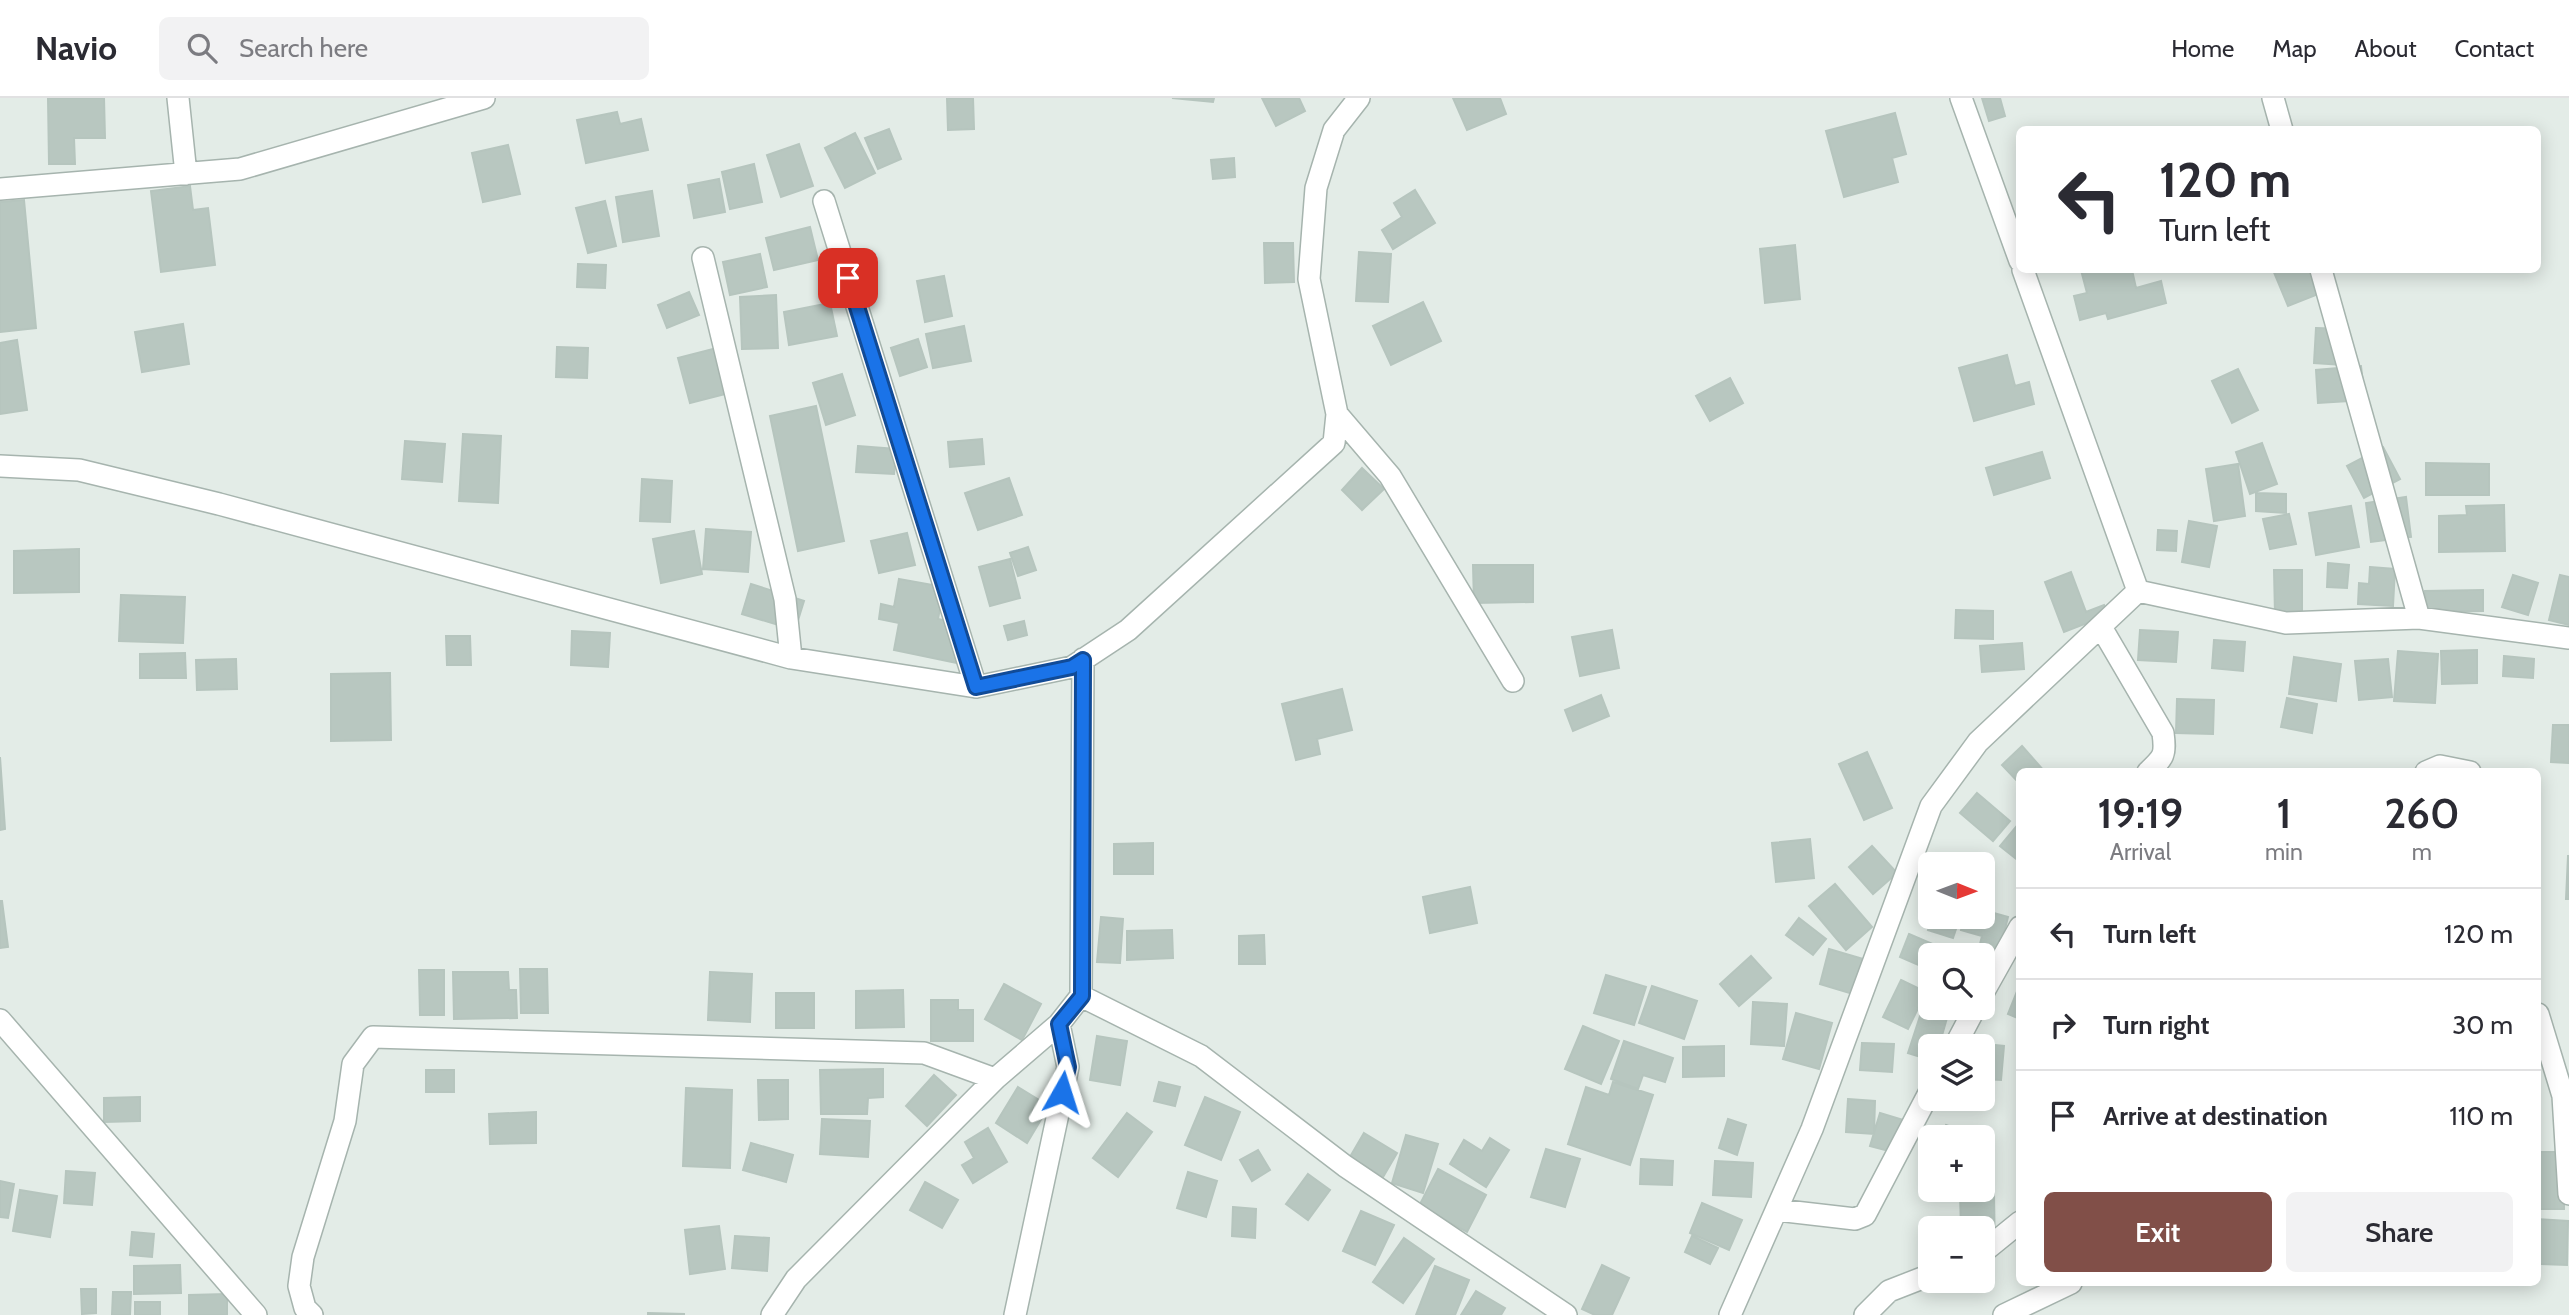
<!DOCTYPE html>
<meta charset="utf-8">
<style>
:root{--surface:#fff;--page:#f2f2f3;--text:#2b2b33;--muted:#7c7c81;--line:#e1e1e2;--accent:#814f48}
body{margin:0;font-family:Cabin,sans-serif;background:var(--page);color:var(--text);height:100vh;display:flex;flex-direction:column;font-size:26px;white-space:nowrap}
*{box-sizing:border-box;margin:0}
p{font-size:23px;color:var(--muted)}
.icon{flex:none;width:38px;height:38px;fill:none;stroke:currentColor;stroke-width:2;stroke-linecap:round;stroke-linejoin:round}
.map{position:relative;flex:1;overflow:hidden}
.details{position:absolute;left:2016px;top:670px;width:525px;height:518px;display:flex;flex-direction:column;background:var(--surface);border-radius:10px;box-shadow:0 4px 18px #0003}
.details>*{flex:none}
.banner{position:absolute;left:2016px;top:28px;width:525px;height:147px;border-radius:10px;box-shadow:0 4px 18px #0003;background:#fff;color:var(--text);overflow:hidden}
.needle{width:46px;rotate:91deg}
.fabs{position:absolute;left:1918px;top:754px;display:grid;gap:14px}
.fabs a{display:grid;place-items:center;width:77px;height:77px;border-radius:10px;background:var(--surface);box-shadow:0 4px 18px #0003;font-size:35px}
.pin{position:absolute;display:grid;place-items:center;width:60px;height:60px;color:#fff;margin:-30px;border-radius:14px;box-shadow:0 4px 10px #0006}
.me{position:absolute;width:77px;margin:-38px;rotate:6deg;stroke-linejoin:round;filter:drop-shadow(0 0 5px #0008)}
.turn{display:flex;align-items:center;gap:24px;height:147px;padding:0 28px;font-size:32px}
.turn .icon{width:91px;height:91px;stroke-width:2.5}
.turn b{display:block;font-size:49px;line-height:60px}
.eta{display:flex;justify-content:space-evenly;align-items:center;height:119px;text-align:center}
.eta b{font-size:42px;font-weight:600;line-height:49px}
.action{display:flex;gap:14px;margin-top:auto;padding:14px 28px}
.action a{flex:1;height:80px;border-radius:10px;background:var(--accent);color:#fff;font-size:28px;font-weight:600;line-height:80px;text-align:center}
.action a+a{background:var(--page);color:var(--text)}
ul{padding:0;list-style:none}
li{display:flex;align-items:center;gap:21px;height:91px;padding:0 28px;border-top:2px solid var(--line)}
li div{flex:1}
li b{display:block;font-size:26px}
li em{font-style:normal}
header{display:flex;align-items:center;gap:42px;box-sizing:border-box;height:98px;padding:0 35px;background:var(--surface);border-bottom:2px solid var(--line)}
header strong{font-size:33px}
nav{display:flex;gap:38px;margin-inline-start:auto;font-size:24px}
.search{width:490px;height:63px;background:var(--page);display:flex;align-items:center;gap:18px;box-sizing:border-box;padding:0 24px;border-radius:10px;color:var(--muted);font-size:26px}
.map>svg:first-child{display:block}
</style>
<header>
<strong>Navio</strong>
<div class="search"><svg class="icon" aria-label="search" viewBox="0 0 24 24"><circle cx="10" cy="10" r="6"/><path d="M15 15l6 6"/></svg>Search here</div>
<nav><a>Home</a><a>Map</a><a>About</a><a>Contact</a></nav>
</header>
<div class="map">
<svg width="2569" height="1217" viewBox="0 0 2569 1217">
<rect width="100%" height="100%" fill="#e3ece7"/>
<path fill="#b8c7c0" stroke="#b6c5be" stroke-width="2" d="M 48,0 L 104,0 L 105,40 L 74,40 L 75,66 L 49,66 Z
M 947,0 L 973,0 L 974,31 L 948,32 Z
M 1172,0 L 1214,0 L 1213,4 Z
M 1262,0 L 1299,0 L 1305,13 L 1276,28 Z
M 1453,0 L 1500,0 L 1506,16 L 1467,32 Z
M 1982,0 L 2000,0 L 2005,18 L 1989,23 Z
M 617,14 L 620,26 L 641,21 L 648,52 L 586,65 L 577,22 Z
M 1895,15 L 1906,56 L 1892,60 L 1898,84 L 1844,99 L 1826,33 Z
M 889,31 L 901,61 L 878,71 L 865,40 Z
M 855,35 L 875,75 L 845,90 L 825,50 Z
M 799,46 L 813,88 L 781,99 L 767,57 Z
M 508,47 L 520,96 L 483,104 L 472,55 Z
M 1234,60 L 1235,79 L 1213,81 L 1211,62 Z
M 754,66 L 762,104 L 730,111 L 722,74 Z
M 719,81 L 725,114 L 694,120 L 688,87 Z
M 190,88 L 193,112 L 208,110 L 215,167 L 161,174 L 151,93 Z
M 1415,92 L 1435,125 L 1393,151 L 1382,132 L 1402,119 L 1394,105 Z
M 652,93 L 659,138 L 623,144 L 616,99 Z
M 24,102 L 36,230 L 0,234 L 0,104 Z
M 605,103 L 616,148 L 588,155 L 576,110 Z
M 810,129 L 818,162 L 774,172 L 766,140 Z
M 1264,145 L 1293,145 L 1294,184 L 1265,185 Z
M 1795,147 L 1800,201 L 1765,205 L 1760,151 Z
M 1359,154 L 1391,156 L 1388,204 L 1356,203 Z
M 760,156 L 767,189 L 730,197 L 723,164 Z
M 578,166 L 606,167 L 605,190 L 577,189 Z
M 2081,172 L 2132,172 L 2136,190 L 2161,183 L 2166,205 L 2108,221 L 2106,215 L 2080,222 L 2074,198 L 2087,195 Z
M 2273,172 L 2318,172 L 2326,193 L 2288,208 Z
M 944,178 L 952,218 L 925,224 L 917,183 Z
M 689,194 L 699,217 L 667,230 L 658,207 Z
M 776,197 L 778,250 L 742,251 L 740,199 Z
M 1423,204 L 1441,243 L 1391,267 L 1373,228 Z
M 830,205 L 837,238 L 789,247 L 784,214 Z
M 183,226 L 189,266 L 142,274 L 135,234 Z
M 964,228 L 971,263 L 933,270 L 926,236 Z
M 2316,230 L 2345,231 L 2343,267 L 2314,265 Z
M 918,241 L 927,269 L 900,278 L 891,250 Z
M 17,242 L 27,312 L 0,316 L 0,245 Z
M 557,249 L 588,250 L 587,280 L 556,279 Z
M 717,250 L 729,295 L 690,305 L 678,260 Z
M 2007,257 L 2015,288 L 2029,284 L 2034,306 L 1974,323 L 1959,270 Z
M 2361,268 L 2365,302 L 2318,305 L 2316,272 Z
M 2238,271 L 2258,312 L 2232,325 L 2212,283 Z
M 842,276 L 855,317 L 826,327 L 813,285 Z
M 1730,280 L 1743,305 L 1710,323 L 1696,298 Z
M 816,308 L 844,443 L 798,453 L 770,318 Z
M 463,336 L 501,338 L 498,405 L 459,403 Z
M 982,341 L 984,366 L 950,369 L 948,344 Z
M 405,343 L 445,346 L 442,384 L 402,381 Z
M 2262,345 L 2277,386 L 2250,396 L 2236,354 Z
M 858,348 L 896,351 L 894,376 L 856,374 Z
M 2383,349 L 2400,381 L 2364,400 L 2347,368 Z
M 2042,354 L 2050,380 L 1994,397 L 1986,370 Z
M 2426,365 L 2489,366 L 2489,397 L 2426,397 Z
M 2238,366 L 2245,418 L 2214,423 L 2206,371 Z
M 1362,370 L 1384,391 L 1362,412 L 1342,392 Z
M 1009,380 L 1022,417 L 978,432 L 965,395 Z
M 642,381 L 672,383 L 670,424 L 640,423 Z
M 2256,395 L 2286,396 L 2286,415 L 2256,413 Z
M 2406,399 L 2411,439 L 2371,444 L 2366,405 Z
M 2504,407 L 2505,453 L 2439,454 L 2439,418 L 2467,417 L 2466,408 Z
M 2351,408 L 2359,449 L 2316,457 L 2309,415 Z
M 2289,416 L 2296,446 L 2270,451 L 2263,421 Z
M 2189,423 L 2217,428 L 2209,469 L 2182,464 Z
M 706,431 L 751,434 L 748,474 L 703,471 Z
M 2158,432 L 2177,433 L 2176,453 L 2157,452 Z
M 694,433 L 702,476 L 661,485 L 653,441 Z
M 907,435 L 915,467 L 879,475 L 871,443 Z
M 1028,449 L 1036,472 L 1018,478 L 1010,455 Z
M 79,451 L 79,494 L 14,495 L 14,453 Z
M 1010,461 L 1020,500 L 990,508 L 979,469 Z
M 2328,465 L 2349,467 L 2347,490 L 2327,489 Z
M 1473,467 L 1533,467 L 1533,504 L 1474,505 Z
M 2370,469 L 2395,471 L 2393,508 L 2358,506 L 2359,485 L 2369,486 Z
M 2274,472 L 2302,472 L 2302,515 L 2275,516 Z
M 2071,474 L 2086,514 L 2104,507 L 2108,517 L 2064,534 L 2045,484 Z
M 2513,477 L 2538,485 L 2528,517 L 2502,509 Z
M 2560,477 L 2569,479 L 2569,527 L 2549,522 Z
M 899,481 L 944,489 L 938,521 L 964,526 L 957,565 L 894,552 L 899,525 L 879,521 L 881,506 L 894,509 Z
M 751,486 L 804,503 L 795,532 L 742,516 Z
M 2483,492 L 2483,513 L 2426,514 L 2425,493 Z
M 121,497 L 185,499 L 183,545 L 119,543 Z
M 1956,512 L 1993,513 L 1993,541 L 1955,540 Z
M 1024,523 L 1027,537 L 1008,542 L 1004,528 Z
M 1612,532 L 1619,570 L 1580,578 L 1572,539 Z
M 2140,532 L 2178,534 L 2176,564 L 2138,562 Z
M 572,533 L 610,535 L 608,569 L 571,567 Z
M 446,538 L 470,538 L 471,567 L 447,567 Z
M 2214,542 L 2245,544 L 2243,573 L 2212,570 Z
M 2022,545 L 2024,571 L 1982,574 L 1980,548 Z
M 2477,552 L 2477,585 L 2442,586 L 2441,553 Z
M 2398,553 L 2438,556 L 2435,605 L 2394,603 Z
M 185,555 L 186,580 L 140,580 L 140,556 Z
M 2504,558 L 2534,561 L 2533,580 L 2503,578 Z
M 2294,559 L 2341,566 L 2336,603 L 2289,596 Z
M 236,561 L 237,591 L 197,592 L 196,562 Z
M 2388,561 L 2392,599 L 2359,602 L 2355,563 Z
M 390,575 L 391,642 L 331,643 L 331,576 Z
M 1342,591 L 1352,632 L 1317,641 L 1320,656 L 1296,662 L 1282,606 Z
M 1601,597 L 1609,618 L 1573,633 L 1565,612 Z
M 2287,600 L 2317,606 L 2312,635 L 2281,629 Z
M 2177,601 L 2214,602 L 2213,636 L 2176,635 Z
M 2553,627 L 2569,627 L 2569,665 L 2551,664 Z
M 2022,648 L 2045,674 L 2020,674 L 2020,686 L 2002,667 Z
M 1867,654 L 1892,710 L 1864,722 L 1839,666 Z
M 0,659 L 5,731 L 0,732 Z
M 1977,695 L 2010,723 L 1993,743 L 1960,715 Z
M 2020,724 L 2020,764 L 2000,748 Z
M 1810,741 L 1814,780 L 1776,784 L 1772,745 Z
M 1153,745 L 1153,776 L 1114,776 L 1114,746 Z
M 1872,748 L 1897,775 L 1873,796 L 1849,769 Z
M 2568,758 L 2569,758 L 2569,801 L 2566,801 Z
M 1835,786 L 1872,829 L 1846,852 L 1809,808 Z
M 1470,789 L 1477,825 L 1430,835 L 1423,799 Z
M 0,803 L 2,803 L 8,849 L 0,850 Z
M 1983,812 L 2008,819 L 1999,855 L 1979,850 L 1982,838 L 1961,832 L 1965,819 L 1983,819 Z
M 1101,819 L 1123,821 L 1120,865 L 1097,864 Z
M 1932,819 L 1960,819 L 1953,840 L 1928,832 Z
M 1799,820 L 1826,841 L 1813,857 L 1786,837 Z
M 1172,832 L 1173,860 L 1127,862 L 1127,833 Z
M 1909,836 L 1942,850 L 1939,858 L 1930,858 L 1930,872 L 1900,859 Z
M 1264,837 L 1265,866 L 1239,866 L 1239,838 Z
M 1946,850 L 1965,858 L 1943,858 Z
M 1829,851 L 1863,861 L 1853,896 L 1820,886 Z
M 1751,858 L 1771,880 L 1739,908 L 1720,886 Z
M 520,871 L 547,871 L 548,915 L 521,915 Z
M 419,872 L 444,872 L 444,917 L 420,917 Z
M 453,874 L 508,874 L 509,892 L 516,892 L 517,920 L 454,921 Z
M 710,874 L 752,876 L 750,924 L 708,922 Z
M 1606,877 L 1646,889 L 1634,927 L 1594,915 Z
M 1901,882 L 1926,894 L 1908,931 L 1883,919 Z
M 1004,886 L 1041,906 L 1022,942 L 985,921 Z
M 1652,888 L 1697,903 L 1684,941 L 1639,925 Z
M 2018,891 L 2020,892 L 2020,921 L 2008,916 Z
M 903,892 L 904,929 L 856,930 L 856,893 Z
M 776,895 L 814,895 L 814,930 L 776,930 Z
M 931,902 L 958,902 L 958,912 L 973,912 L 973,943 L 931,943 Z
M 1753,904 L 1787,906 L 1784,948 L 1751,946 Z
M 1922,912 L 1947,920 L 1939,948 L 1930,948 L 1930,962 L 1908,955 Z
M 1796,915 L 1832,925 L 1819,971 L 1783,961 Z
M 1583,928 L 1619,943 L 1601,986 L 1565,971 Z
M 1097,938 L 1127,943 L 1120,987 L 1090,982 Z
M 1624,943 L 1673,960 L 1665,984 L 1643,977 L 1638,991 L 1611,981 Z
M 1862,945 L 1894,946 L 1892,974 L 1860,972 Z
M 1975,945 L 2004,948 L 2001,982 L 1983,981 L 1983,948 L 1974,948 Z
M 1724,948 L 1724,978 L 1683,979 L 1683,949 Z
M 883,971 L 883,999 L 868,1000 L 867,1016 L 821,1016 L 820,972 Z
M 426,972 L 454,972 L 454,994 L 426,994 Z
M 934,977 L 956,997 L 927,1028 L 906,1008 Z
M 758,982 L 788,982 L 788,1021 L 759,1022 Z
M 1159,984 L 1180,989 L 1175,1008 L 1154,1003 Z
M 1613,984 L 1653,997 L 1630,1067 L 1568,1046 L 1586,989 L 1609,997 Z
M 1018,989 L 1049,1008 L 1027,1045 L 996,1025 Z
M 686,990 L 732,992 L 730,1070 L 683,1068 Z
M 140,999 L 140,1023 L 104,1024 L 104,1000 Z
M 1205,999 L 1240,1014 L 1221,1062 L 1185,1047 Z
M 1848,1001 L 1875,1003 L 1874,1036 L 1846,1034 Z
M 536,1014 L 536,1045 L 490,1046 L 489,1016 Z
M 1127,1015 L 1152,1034 L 1118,1079 L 1093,1060 Z
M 1880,1015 L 1903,1022 L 1893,1054 L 1870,1048 Z
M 822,1021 L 870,1023 L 868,1059 L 820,1056 Z
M 1728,1021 L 1746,1027 L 1737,1057 L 1719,1050 Z
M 1946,1027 L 1973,1038 L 1973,1040 L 1941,1040 Z
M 988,1030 L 1007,1064 L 973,1085 L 962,1067 L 974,1060 L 965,1044 Z
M 1364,1035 L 1397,1055 L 1383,1079 L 1350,1059 Z
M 1406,1037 L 1438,1046 L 1423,1095 L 1392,1085 Z
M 1490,1040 L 1509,1052 L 1486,1089 L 1450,1066 L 1464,1042 L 1482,1053 Z
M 751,1045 L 793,1057 L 786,1084 L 743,1072 Z
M 1546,1051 L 1580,1061 L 1565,1109 L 1531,1099 Z
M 1258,1052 L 1270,1072 L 1252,1083 L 1240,1062 Z
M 2538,1054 L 2564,1054 L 2564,1111 L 2538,1111 Z
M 1641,1061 L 1673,1063 L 1672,1087 L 1640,1086 Z
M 1715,1063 L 1753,1065 L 1751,1099 L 1713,1097 Z
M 1438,1071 L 1486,1097 L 1467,1134 L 1419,1108 Z
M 66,1073 L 95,1075 L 92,1107 L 64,1105 Z
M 1188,1074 L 1217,1083 L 1206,1119 L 1177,1110 Z
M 1308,1076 L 1330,1092 L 1308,1122 L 1286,1106 Z
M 0,1083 L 14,1086 L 8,1120 L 0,1119 Z
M 925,1084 L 958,1102 L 942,1130 L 910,1112 Z
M 20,1092 L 57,1098 L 50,1139 L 13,1133 Z
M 1994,1095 L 1995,1158 L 1983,1159 L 1983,1130 L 1961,1130 L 1960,1096 Z
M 1702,1105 L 1742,1122 L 1729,1152 L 1690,1135 Z
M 1233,1109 L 1256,1111 L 1255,1140 L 1232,1138 Z
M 1361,1113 L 1394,1127 L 1375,1167 L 1343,1153 Z
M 2538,1121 L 2568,1123 L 2567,1167 L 2538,1166 Z
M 719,1128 L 725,1171 L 690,1176 L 685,1132 Z
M 132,1134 L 154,1136 L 152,1159 L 130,1157 Z
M 735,1138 L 769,1140 L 767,1173 L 732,1170 Z
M 1692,1138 L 1718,1150 L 1710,1166 L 1685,1154 Z
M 1404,1140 L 1434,1161 L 1403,1205 L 1373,1184 Z
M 180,1167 L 181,1195 L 134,1196 L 134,1168 Z
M 1602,1167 L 1629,1180 L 1612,1217 L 1595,1217 L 1582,1211 Z
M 1435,1168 L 1469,1182 L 1455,1217 L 1416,1217 Z
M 81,1191 L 96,1191 L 96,1215 L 82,1216 Z
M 1476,1193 L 1505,1210 L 1501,1217 L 1461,1217 Z
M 113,1194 L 131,1194 L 130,1217 L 112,1217 Z
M 227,1196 L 227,1217 L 189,1217 L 189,1197 Z
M 135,1204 L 160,1204 L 160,1217 L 135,1217 Z
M 648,1215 L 684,1216 L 684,1217 L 648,1217 Z"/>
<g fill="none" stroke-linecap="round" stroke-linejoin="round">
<g stroke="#a6b4ae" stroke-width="24">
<path id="minor" d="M 178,0 L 186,76
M 1961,0 L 2020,163
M 2273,0 L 2282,32
M 0,91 L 240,71 L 484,0
M 824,103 L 976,589
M 703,160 L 785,501 L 791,560
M 2023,172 L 2138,493
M 2321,172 L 2419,520
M 1337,316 L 1390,378 L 1513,583
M 0,368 L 79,372 L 219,406 L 791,560 L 976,589 L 1072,569 L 1128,532 L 1334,345 L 1337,316 L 1309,181 L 1316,90 L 1334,32 L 1359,0
M 2101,529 L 2163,635 C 2166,657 2164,659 2148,674
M 2426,674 L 2440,668 L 2470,674
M 1983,895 L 2020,829
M 1081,898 L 1083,561
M 2538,916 L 2563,998 L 2569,1096
M 0,922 L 256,1217
M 1955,948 L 1975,910
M 1777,1112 L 1855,1121 L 1865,1117 L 1930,993
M 1983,1154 L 2020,1124
M 312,1217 L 305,1210 L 299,1188 L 303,1159 L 345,1023 L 353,966 L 373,939 L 924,955 L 995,981
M 772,1217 L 796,1181 L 995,981 L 1059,926 L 1081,898 L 1201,958 L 1345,1068 L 1566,1217
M 1015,1217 L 1068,969 L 1059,926
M 1730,1217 L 1812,1031 L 1931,708 L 1978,644 L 2138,493 L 2286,525 L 2419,520 L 2569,540
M 1865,1217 L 1889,1193 L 1930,1177
M 2004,1217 L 2071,1185"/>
</g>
<use href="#minor" stroke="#fff" stroke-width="21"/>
</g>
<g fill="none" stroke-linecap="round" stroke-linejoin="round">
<g stroke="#114b97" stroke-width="18">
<path id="route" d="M 848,180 L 976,589 L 1072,569 L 1083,562 L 1082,898 L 1059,926 L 1068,969 L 1062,994"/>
</g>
<use href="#route" stroke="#1a73e8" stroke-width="12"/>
</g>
</svg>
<div class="fabs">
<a><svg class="needle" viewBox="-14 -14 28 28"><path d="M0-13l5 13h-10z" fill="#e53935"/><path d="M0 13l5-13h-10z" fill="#7c7c81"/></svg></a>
<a><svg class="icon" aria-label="search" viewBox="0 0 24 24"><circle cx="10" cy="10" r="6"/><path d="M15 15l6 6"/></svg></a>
<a><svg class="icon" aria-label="layers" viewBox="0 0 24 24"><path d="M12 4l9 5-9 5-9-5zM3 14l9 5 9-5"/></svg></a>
<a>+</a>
<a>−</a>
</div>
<div class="pin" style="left:848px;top:180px;background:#d93025"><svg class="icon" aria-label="arrive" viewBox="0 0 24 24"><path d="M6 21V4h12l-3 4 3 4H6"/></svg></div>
<svg class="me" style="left:1062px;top:994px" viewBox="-20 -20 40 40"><path d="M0-17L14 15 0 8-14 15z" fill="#1a73e8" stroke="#fff" stroke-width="4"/></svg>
<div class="banner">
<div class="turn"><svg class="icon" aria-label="left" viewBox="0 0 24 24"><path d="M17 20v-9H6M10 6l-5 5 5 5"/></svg><div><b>120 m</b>Turn left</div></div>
</div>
<section class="details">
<div class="eta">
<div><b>19:19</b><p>Arrival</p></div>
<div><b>1</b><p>min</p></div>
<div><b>260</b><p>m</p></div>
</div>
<ul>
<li><svg class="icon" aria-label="left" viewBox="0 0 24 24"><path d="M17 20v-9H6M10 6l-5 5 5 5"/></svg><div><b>Turn left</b></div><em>120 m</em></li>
<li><svg class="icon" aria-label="right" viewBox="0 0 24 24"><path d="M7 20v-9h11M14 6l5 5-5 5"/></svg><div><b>Turn right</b></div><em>30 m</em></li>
<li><svg class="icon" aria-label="arrive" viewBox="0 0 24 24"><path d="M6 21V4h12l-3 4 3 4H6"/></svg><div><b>Arrive at destination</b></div><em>110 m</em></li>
</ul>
<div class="action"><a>Exit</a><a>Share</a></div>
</section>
</div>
